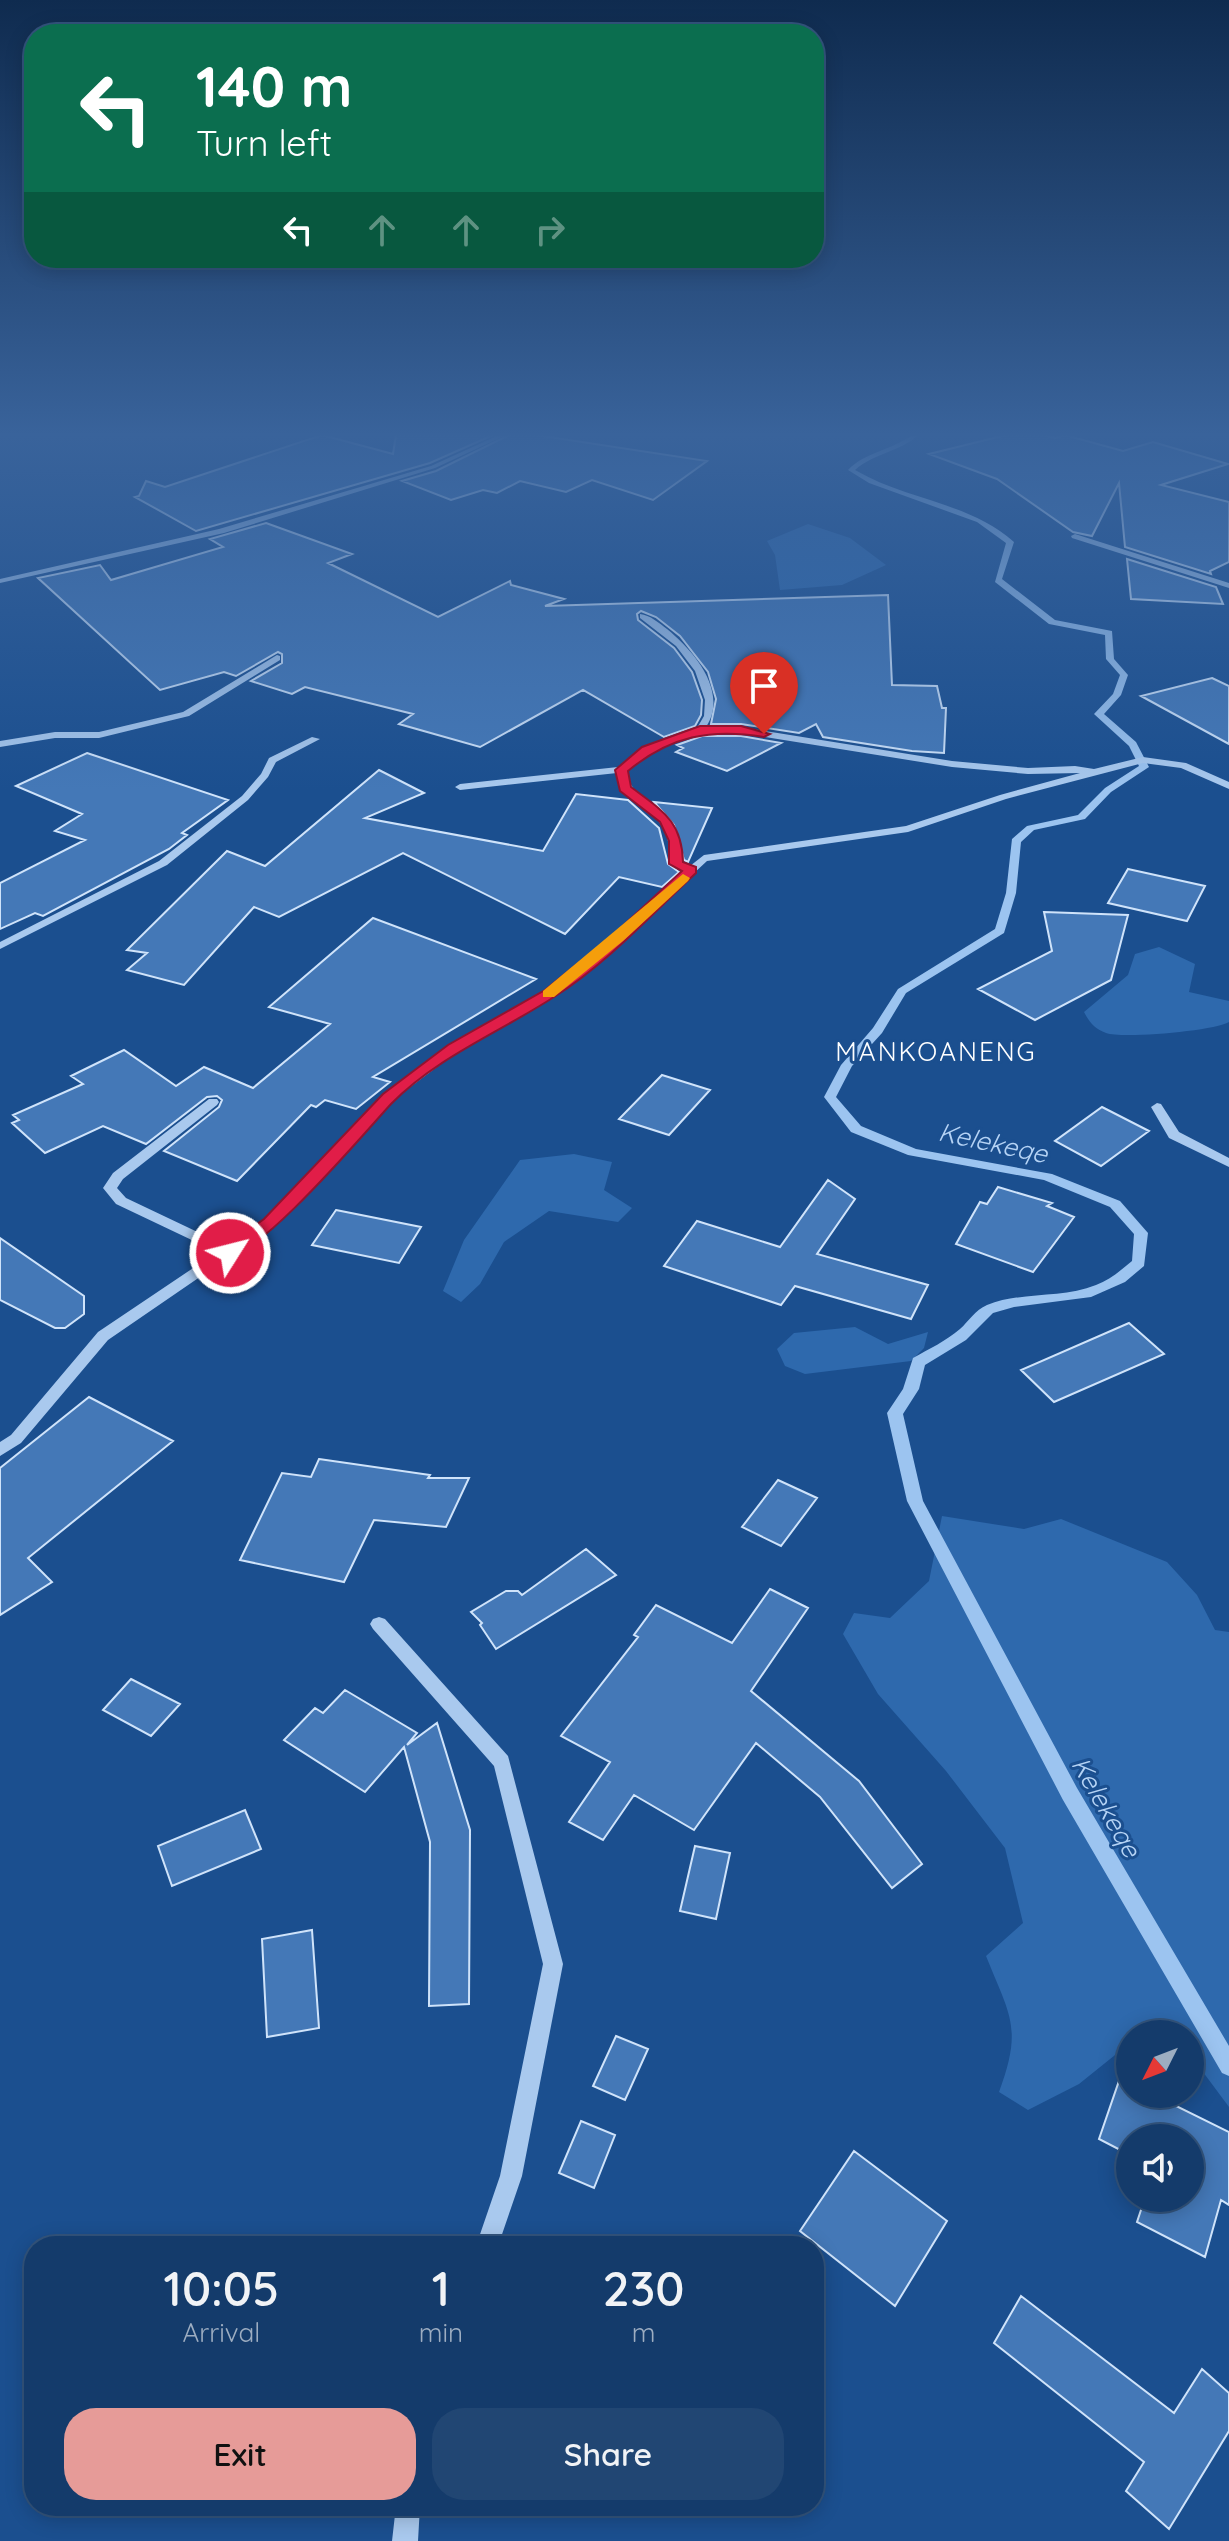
<!DOCTYPE html>
<style>
:root{--surface:#143b6b;--page:#214673;--text:#f1f3f6;--muted:#9dadc1;--line:#33557e;--accent:#e69b98}
body{margin:0;font-family:Quicksand,sans-serif;background:var(--page);color:var(--text);height:100vh;display:flex;flex-direction:column;font-size:30px;white-space:nowrap}
*{box-sizing:border-box;margin:0}
p{font-size:26px;color:var(--muted)}
.icon{flex:none;width:44px;height:44px;fill:none;stroke:currentColor;stroke-width:2;stroke-linecap:round;stroke-linejoin:round}
.map{position:relative;flex:1;overflow:hidden}
.side{position:absolute;left:24px;top:2236px;width:800px;height:280px;display:flex;flex-direction:column;background:var(--surface);border-radius:32px;box-shadow:0 4px 20px #0003,0 0 0 2px var(--line)}
.side>*{flex:none}
.guide{position:absolute;left:24px;top:24px;width:800px;height:244px;border-radius:32px;box-shadow:0 4px 20px #0003,0 0 0 2px var(--line);background:#0b6e4f;color:#fff;overflow:hidden}
.needle{width:52px;rotate:228deg}
.fabs{position:absolute;left:1116px;top:2020px;display:grid;gap:16px}
.fabs a{display:grid;place-items:center;width:88px;height:88px;border-radius:50%;background:var(--surface);box-shadow:0 4px 20px #0003,0 0 0 2px var(--line);font-size:40px}
.pin{position:absolute;display:grid;place-items:center;width:68px;height:68px;color:#fff;margin:-82px -34px;border-radius:50% 50% 50% 0;rotate:-45deg;box-shadow:0 0 8px #0007}
.pin .icon{rotate:45deg}
.me{position:absolute;width:88px;margin:-44px;rotate:54deg;stroke-linejoin:round;filter:drop-shadow(0 0 6px #0008)}
.turn{display:flex;align-items:center;gap:28px;height:168px;padding:0 40px;font-size:36px}
.turn .icon{width:104px;height:104px;stroke-width:2.5}
.turn b{display:block;font-size:56px;line-height:68px}
.lanes{display:flex;align-items:center;height:76px;padding:0 40px;background:#0003;justify-content:center;gap:40px;direction:ltr}
.lanes .off{opacity:.35}
.eta{display:flex;justify-content:space-evenly;align-items:center;height:136px;text-align:center}
.eta b{font-size:48px;font-weight:600;line-height:56px}
.cta{display:flex;gap:16px;margin-top:auto;padding:16px 40px}
.cta a{flex:1;height:92px;border-radius:32px;background:var(--accent);color:#111;font-size:32px;font-weight:600;line-height:92px;text-align:center}
.cta a+a{background:var(--page);color:var(--text)}
.map>svg:first-child{display:block}
</style>
<div class="map">
<svg width="1229" height="2541" viewBox="0 0 1229 2541">
<rect width="100%" height="100%" fill="#1b4f8f"/>
<path fill="#2e69ad" d="M 808,524 L 850,538 L 886,565 L 842,585 L 780,590 L 775,555 L 767,541 Z
M 1159,947 L 1195,964 L 1189,992 L 1229,1001 L 1229,1022 C 1214,1031 1122,1039 1106,1033 C 1095,1029 1089,1022 1084,1012 L 1128,975 L 1135,954 Z
M 574,1154 L 612,1162 L 604,1190 L 632,1208 L 618,1222 L 549,1211 L 504,1242 L 480,1284 L 461,1302 L 443,1291 L 464,1240 L 520,1160 Z
M 855,1327 L 888,1344 L 928,1332 L 924,1348 L 911,1361 L 805,1374 L 785,1366 L 777,1349 L 794,1333 Z
M 942,1516 L 1024,1529 L 1061,1519 L 1167,1562 L 1197,1595 L 1215,1630 L 1229,1632 L 1229,2107 L 1200,2068 L 1190,2062 L 1190,2034 L 1130,2034 L 1130,2043 L 1079,2084 L 1028,2110 L 999,2092 C 1023,2027 1010,2016 986,1956 L 1023,1923 L 1005,1848 L 946,1771 L 878,1694 L 843,1634 L 854,1613 L 890,1618 L 929,1581 Z"/>
<g fill="none" stroke-linecap="round" stroke-linejoin="round">
<path fill="#9cc4f0" fill-rule="evenodd" d="M 912,435 L 918,435 C 900,452 874,453 855,470 C 906,500 969,502 1014,542 L 1002,579 L 1055,620 L 1112,631 L 1114,659 L 1128,675 L 1121,695 L 1104,714 L 1136,742 L 1149,767 L 1111,792 L 1085,819 L 1034,830 L 1021,842 L 1016,893 L 1004,933 L 906,993 L 882,1033 L 852,1066 L 836,1097 L 861,1126 L 916,1149 L 1052,1174 L 1120,1201 L 1148,1233 L 1144,1266 L 1125,1282 L 1091,1297 L 1014,1307 L 993,1313 L 966,1340 L 925,1365 L 919,1389 L 903,1414 L 923,1501 L 1077,1788 L 1229,2046 L 1229,2076 L 1222,2073 L 1063,1800 L 907,1501 L 887,1413 L 903,1389 L 913,1358 C 929,1349 946,1341 960,1329 C 969,1321 975,1310 987,1305 C 1022,1291 1062,1299 1096,1285 C 1110,1280 1121,1270 1132,1261 L 1134,1234 L 1110,1207 L 1044,1180 L 908,1155 L 851,1132 L 824,1097 L 841,1065 L 873,1028 L 898,989 L 995,929 L 1006,893 L 1012,839 L 1027,826 L 1078,815 L 1105,788 L 1139,766 L 1129,746 L 1094,714 L 1113,694 L 1120,675 L 1106,659 L 1105,635 L 1049,624 L 995,582 L 1006,543 L 977,522 L 869,483 L 848,470 C 865,452 892,450 912,435 Z"/>
</g>
<path fill="#4478b7" stroke="#cfe3fa" stroke-width="2" d="M 322,435 L 393,454 L 396,435 L 493,435 L 430,463 L 196,531 L 135,497 L 139,496 L 146,481 L 165,487 Z
M 509,435 L 536,435 L 707,461 L 653,500 L 592,480 L 566,492 L 520,481 L 497,493 L 483,490 L 451,500 L 402,481 L 436,471 Z
M 1006,435 L 1044,435 L 1055,438 L 1065,435 L 1123,451 L 1153,442 L 1228,464 L 1161,485 L 1229,502 L 1229,562 L 1210,571 L 1211,574 L 1125,547 L 1119,483 L 1092,536 L 1073,532 L 997,479 L 929,454 Z
M 266,523 L 352,554 L 328,563 L 438,617 L 510,581 L 511,585 L 564,599 L 545,606 L 888,595 L 892,685 L 937,686 L 942,708 L 946,708 L 944,753 L 912,751 L 823,737 L 816,724 L 799,733 L 741,724 L 711,724 L 716,699 L 708,672 L 680,636 L 656,617 L 641,611 L 637,614 L 638,620 L 674,648 L 692,672 L 702,700 L 701,715 L 695,726 L 664,737 L 583,690 L 480,747 L 399,724 L 413,714 L 305,687 L 292,694 L 251,681 L 282,663 L 282,654 L 278,652 L 236,676 L 224,672 L 160,690 L 38,578 L 100,565 L 111,580 L 223,547 L 210,539 Z
M 1127,559 L 1216,587 L 1223,604 L 1131,599 Z
M 1212,678 L 1229,686 L 1229,744 L 1141,696 Z
M 702,736 L 741,736 L 781,743 L 727,771 L 676,752 L 683,748 L 677,745 Z
M 87,753 L 228,800 L 182,833 L 187,835 L 169,849 L 43,916 L 35,913 L 0,929 L 0,883 L 85,840 L 55,831 L 82,814 L 16,786 Z
M 379,770 L 424,793 L 365,818 L 543,851 L 576,794 L 628,800 L 659,828 L 668,864 L 679,872 L 662,887 L 619,877 L 565,934 L 403,853 L 279,917 L 254,907 L 184,985 L 127,970 L 147,953 L 127,950 L 227,851 L 265,866 Z
M 654,802 L 712,808 L 688,862 L 684,860 L 674,825 Z
M 1128,869 L 1205,886 L 1187,921 L 1108,903 Z
M 1044,912 L 1128,915 L 1111,980 L 1035,1020 L 978,989 L 1052,951 Z
M 373,918 L 536,979 L 373,1077 L 390,1082 L 356,1109 L 325,1100 L 316,1107 L 311,1105 L 237,1181 L 164,1151 L 219,1107 L 222,1100 L 217,1096 L 207,1097 L 146,1144 L 103,1126 L 45,1153 L 12,1123 L 19,1120 L 13,1115 L 83,1084 L 71,1076 L 124,1050 L 176,1086 L 204,1067 L 253,1088 L 330,1024 L 269,1007 Z
M 662,1075 L 710,1090 L 669,1135 L 619,1119 Z
M 1102,1107 L 1149,1131 L 1101,1166 L 1055,1141 Z
M 828,1180 L 855,1199 L 817,1254 L 928,1285 L 911,1319 L 795,1286 L 781,1305 L 664,1266 L 697,1221 L 780,1247 Z
M 998,1187 L 1052,1203 L 1047,1206 L 1074,1217 L 1033,1272 L 956,1244 L 980,1202 L 987,1204 Z
M 336,1210 L 421,1227 L 399,1263 L 312,1245 Z
M 0,1238 L 84,1296 L 84,1314 L 65,1328 L 55,1328 L 0,1300 Z
M 1129,1323 L 1164,1354 L 1054,1402 L 1021,1370 Z
M 89,1397 L 173,1441 L 28,1558 L 52,1582 L 0,1615 L 0,1468 Z
M 319,1459 L 430,1475 L 428,1478 L 469,1478 L 446,1527 L 374,1520 L 344,1582 L 240,1560 L 282,1473 L 311,1477 Z
M 778,1480 L 817,1498 L 781,1546 L 742,1527 Z
M 586,1549 L 616,1575 L 496,1649 L 480,1625 L 482,1623 L 471,1612 L 506,1591 L 518,1591 L 522,1595 Z
M 770,1589 L 808,1608 L 751,1691 L 859,1781 L 922,1864 L 892,1888 L 820,1797 L 756,1743 L 694,1830 L 634,1795 L 603,1840 L 569,1822 L 610,1762 L 561,1736 L 638,1637 L 634,1635 L 656,1605 L 732,1643 Z
M 131,1679 L 180,1704 L 151,1736 L 103,1710 Z
M 345,1690 L 417,1733 L 407,1745 L 437,1723 L 470,1830 L 469,2004 L 429,2006 L 430,1842 L 404,1747 L 365,1792 L 284,1740 L 315,1708 L 323,1713 Z
M 245,1810 L 261,1849 L 172,1886 L 158,1846 Z
M 695,1846 L 730,1853 L 716,1919 L 680,1911 Z
M 312,1930 L 319,2028 L 267,2037 L 262,1939 Z
M 616,2036 L 648,2049 L 625,2100 L 593,2086 Z
M 1120,2078 L 1130,2083 L 1130,2094 L 1152,2094 L 1229,2132 L 1229,2205 L 1221,2200 L 1205,2257 L 1137,2222 L 1145,2198 L 1190,2198 L 1190,2138 L 1130,2138 L 1130,2155 L 1099,2139 Z
M 581,2121 L 615,2135 L 594,2188 L 559,2173 Z
M 854,2151 L 947,2221 L 895,2306 L 800,2231 Z
M 1021,2296 L 1174,2413 L 1202,2369 L 1229,2393 L 1229,2431 L 1169,2529 L 1126,2491 L 1144,2462 L 994,2343 Z"/>
<g fill="none" stroke-linecap="round" stroke-linejoin="round">
<path fill="#a9c9ee" fill-rule="evenodd" d="M 499,435 L 506,435 L 435,468 L 224,533 L 0,583 L 0,579 L 219,529 L 431,466 Z
M 1075,534 L 1229,583 L 1229,588 L 1072,538 L 1071,536 Z
M 640,614 C 650,615 659,623 667,629 C 694,651 729,692 706,727 L 741,727 L 952,761 L 1028,768 L 1075,766 L 1094,769 L 1143,757 L 1186,763 L 1229,782 L 1229,789 L 1181,768 L 1143,763 L 1006,799 L 908,832 L 707,861 L 622,940 L 555,995 L 457,1052 L 393,1100 L 275,1226 L 236,1252 L 235,1256 L 229,1257 L 108,1340 L 21,1443 L 0,1456 L 0,1442 L 11,1435 L 98,1332 L 217,1252 L 116,1204 L 103,1188 L 113,1173 L 209,1099 L 217,1099 L 219,1102 L 217,1105 L 123,1179 L 117,1188 L 126,1198 L 227,1246 L 265,1220 L 385,1094 L 449,1046 L 547,991 L 614,936 L 684,871 L 671,864 C 670,851 669,838 662,826 C 647,803 623,803 617,773 L 460,790 L 455,787 L 460,784 L 618,767 L 643,748 L 697,728 L 704,716 L 705,700 L 695,671 L 676,646 L 640,618 ZM 701,733 L 741,733 L 952,767 L 1028,774 L 1080,773 L 1000,795 L 906,826 L 704,855 L 690,866 L 681,862 C 679,841 674,824 658,810 C 642,795 631,793 626,771 L 649,752 Z
M 277,655 L 280,656 L 280,660 L 189,716 L 99,738 L 55,738 L 0,747 L 0,741 L 55,732 L 99,732 L 183,712 Z
M 312,737 L 320,739 L 276,762 L 268,777 L 248,800 L 167,865 L 0,949 L 0,942 L 159,861 L 242,796 L 261,774 L 269,758 Z
M 1157,1103 L 1161,1104 L 1179,1132 L 1229,1158 L 1229,1167 L 1169,1138 L 1151,1107 Z
M 379,1617 L 385,1619 L 508,1756 L 563,1964 L 522,2176 L 498,2246 L 476,2246 L 500,2176 L 543,1964 L 494,1766 L 373,1629 L 370,1624 L 373,1619 Z
M 396,2506 L 420,2506 L 418,2541 L 392,2541 Z"/>
</g>
<linearGradient id="sky" x2="0" y2="1"><stop stop-color="#0f2b4f"/><stop offset="0.55" stop-color="#39639b"/><stop offset="1" stop-color="#39639b" stop-opacity="0"/></linearGradient>
<rect width="1229" height="790" fill="url(#sky)"/>
<path fill="#e11d48" stroke="#92132f" stroke-width="2" d="M 700,726 L 741,726 L 770,734 L 764,737 C 711,728 670,736 628,771 L 631,787 C 661,810 682,820 683,862 L 696,867 L 696,873 C 651,915 606,964 554,997 C 500,1032 437,1057 391,1104 C 367,1130 253,1265 223,1257 L 221,1253 L 223,1249 L 264,1219 L 383,1094 L 448,1045 L 545,990 L 613,935 L 682,871 L 669,864 L 669,841 L 660,822 L 620,791 L 615,770 L 642,747 Z"/>
<path fill="#f59e0b" d="M 683,874 L 690,878 L 688,881 L 623,941 L 554,997 L 543,997 L 543,991 Z"/>
<g text-anchor="middle" stroke-width="6" stroke-linejoin="round" paint-order="stroke">
<g font-size="26" letter-spacing="2" fill="#fff" stroke="#1b4f8f">
<text x="936" y="1061">MANKOANENG</text>
</g>
<g font-size="26" font-style="italic" fill="#b5d3f5" stroke="#1b4f8f">
<text transform="translate(993 1143) rotate(12)" y="9">Kelekeqe</text>
<text transform="translate(1106 1807) rotate(60)" y="9">Kelekeqe</text>
</g>
</g>
</svg>
<div class="fabs">
<a><svg class="needle" viewBox="-14 -14 28 28"><path d="M0-13l5 13h-10z" fill="#e53935"/><path d="M0 13l5-13h-10z" fill="#9dadc1"/></svg></a>
<a><svg class="icon" aria-label="sound" viewBox="0 0 24 24"><path d="M4 9h4l5-4v14l-5-4H4zM17 9q2 3 0 6"/></svg></a>
</div>
<div class="pin" style="left:764px;top:734px;background:#d93025"><svg class="icon" aria-label="arrive" viewBox="0 0 24 24"><path d="M6 21V4h12l-3 4 3 4H6"/></svg></div>
<svg class="me" style="left:230px;top:1253px" viewBox="-20 -20 40 40"><circle r="17" fill="#e11d48" stroke="#fff" stroke-width="3"/><path d="M0-11L8 9 0 5-8 9z" fill="#fff"/></svg>
<div class="guide">
<div class="turn"><svg class="icon" aria-label="left" viewBox="0 0 24 24"><path d="M17 20v-9H6M10 6l-5 5 5 5"/></svg><div><b>140 m</b>Turn left</div></div>
<div class="lanes"><svg class="icon" aria-label="left" viewBox="0 0 24 24"><path d="M17 20v-9H6M10 6l-5 5 5 5"/></svg><svg class="icon off" aria-label="ahead" viewBox="0 0 24 24"><path d="M12 20V5M6 11l6-6 6 6"/></svg><svg class="icon off" aria-label="ahead" viewBox="0 0 24 24"><path d="M12 20V5M6 11l6-6 6 6"/></svg><svg class="icon off" aria-label="right" viewBox="0 0 24 24"><path d="M7 20v-9h11M14 6l5 5-5 5"/></svg></div>
</div>
<section class="side">
<div class="eta">
<div><b>10:05</b><p>Arrival</p></div>
<div><b>1</b><p>min</p></div>
<div><b>230</b><p>m</p></div>
</div>
<div class="cta"><a>Exit</a><a>Share</a></div>
</section>
</div>
